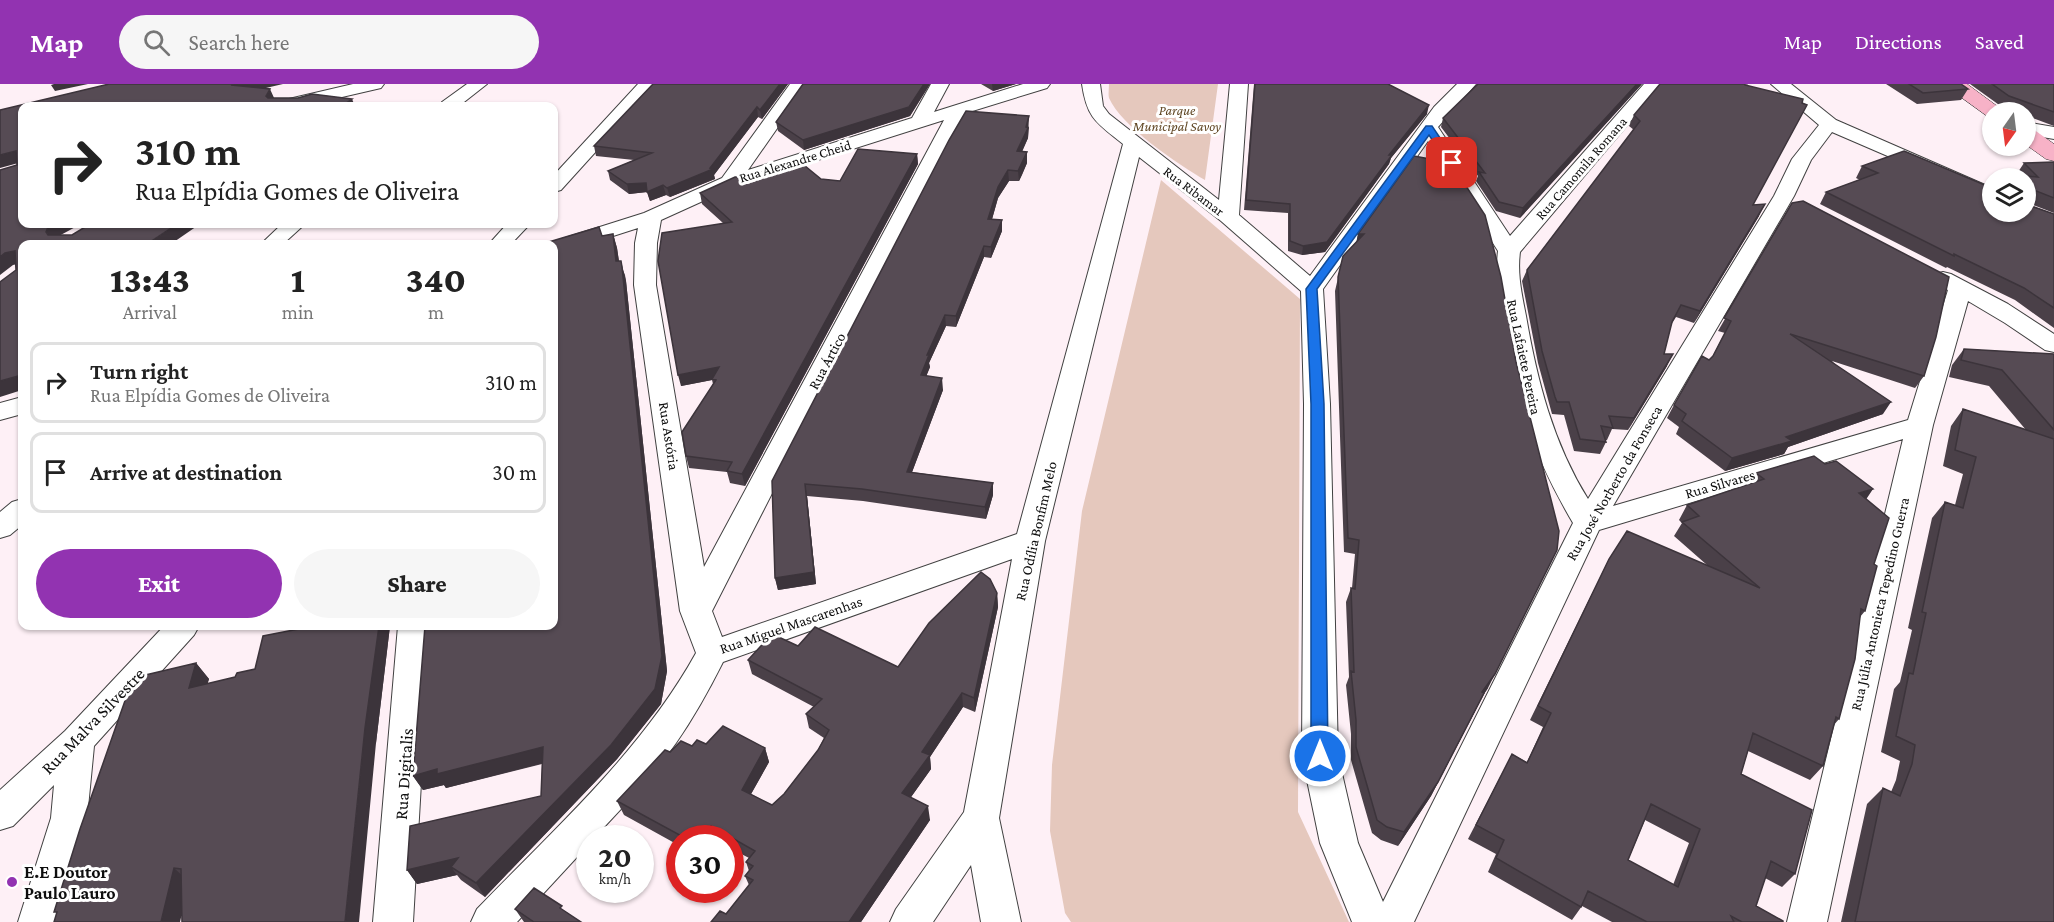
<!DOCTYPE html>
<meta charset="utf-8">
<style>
:root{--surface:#fff;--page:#f6f6f6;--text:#222;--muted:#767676;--line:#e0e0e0;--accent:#9233b1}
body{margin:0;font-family:"Crimson Pro",serif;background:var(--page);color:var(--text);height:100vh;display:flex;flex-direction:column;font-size:22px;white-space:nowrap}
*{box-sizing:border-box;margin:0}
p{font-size:20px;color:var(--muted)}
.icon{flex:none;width:33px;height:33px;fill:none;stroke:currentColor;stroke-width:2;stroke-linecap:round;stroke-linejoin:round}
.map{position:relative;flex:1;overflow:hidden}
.drawer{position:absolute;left:18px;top:156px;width:540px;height:390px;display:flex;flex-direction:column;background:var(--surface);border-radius:12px;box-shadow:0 2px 4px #0004}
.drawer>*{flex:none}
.hud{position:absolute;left:18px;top:18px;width:540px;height:126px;border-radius:12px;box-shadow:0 2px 4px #0004;background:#fff;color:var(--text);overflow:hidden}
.needle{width:39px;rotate:194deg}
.tools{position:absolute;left:1982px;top:18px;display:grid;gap:12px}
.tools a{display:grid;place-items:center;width:54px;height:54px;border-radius:50%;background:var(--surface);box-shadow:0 2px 4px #0004;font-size:30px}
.speed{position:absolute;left:576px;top:741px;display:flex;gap:12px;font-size:30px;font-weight:700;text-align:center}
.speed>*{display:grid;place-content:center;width:78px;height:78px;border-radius:50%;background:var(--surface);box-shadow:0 2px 4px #0004;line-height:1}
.speed small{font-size:15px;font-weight:400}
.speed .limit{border:9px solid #d22;background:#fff;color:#111}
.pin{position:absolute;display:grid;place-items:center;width:51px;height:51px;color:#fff;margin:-26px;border-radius:12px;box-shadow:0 3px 9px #0006}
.me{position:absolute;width:66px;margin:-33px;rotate:0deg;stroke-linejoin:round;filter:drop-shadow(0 0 4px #0008)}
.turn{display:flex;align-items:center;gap:21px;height:126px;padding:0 18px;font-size:27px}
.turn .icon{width:78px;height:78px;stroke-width:2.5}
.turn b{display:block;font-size:42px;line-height:51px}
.eta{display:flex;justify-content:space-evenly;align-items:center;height:102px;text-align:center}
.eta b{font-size:36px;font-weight:800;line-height:42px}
.button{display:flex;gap:12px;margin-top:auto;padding:12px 18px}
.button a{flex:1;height:69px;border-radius:36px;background:var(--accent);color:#fff;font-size:24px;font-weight:800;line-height:69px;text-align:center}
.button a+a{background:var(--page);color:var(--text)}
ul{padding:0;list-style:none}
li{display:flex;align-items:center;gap:18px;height:81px;margin:0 12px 9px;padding:0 6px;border:3px solid var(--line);border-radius:12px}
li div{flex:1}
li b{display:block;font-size:22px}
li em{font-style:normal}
header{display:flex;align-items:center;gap:36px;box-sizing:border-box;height:84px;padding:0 30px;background:var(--accent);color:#fff}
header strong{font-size:28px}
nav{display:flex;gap:33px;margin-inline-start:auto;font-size:21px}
.search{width:420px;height:54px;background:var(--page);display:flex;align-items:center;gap:15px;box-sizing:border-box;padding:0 21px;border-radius:33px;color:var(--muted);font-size:22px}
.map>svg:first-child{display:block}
</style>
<header>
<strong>Map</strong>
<div class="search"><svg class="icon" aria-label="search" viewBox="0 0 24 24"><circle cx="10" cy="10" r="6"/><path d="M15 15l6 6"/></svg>Search here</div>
<nav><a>Map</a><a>Directions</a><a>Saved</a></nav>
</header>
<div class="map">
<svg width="2054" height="838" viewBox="0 0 2054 838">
<rect width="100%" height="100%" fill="#fef0f6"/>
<path fill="#e5c8bd" d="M 1109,0 L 1218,0 L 1205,96 C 1179,81 1121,42 1109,14 C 1108,10 1109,5 1109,0 Z
M 1161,96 L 1300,215 L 1298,728 L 1349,838 L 1071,838 L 1065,829 L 1050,747 L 1052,681 L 1082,427 Z"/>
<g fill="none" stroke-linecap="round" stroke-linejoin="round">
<g stroke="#414141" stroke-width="2">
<path id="street" d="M 353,0 L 384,0 L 381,4 L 303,22 L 273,22 L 276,18 Z
M 467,0 L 487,0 L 459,22 L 439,22 L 442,18 Z
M 638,0 L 657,0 L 561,106 L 554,108 L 554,91 Z
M 790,0 L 808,0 L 748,86 L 912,34 L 931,0 L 949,0 L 934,28 L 1023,0 L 1050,0 L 1047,4 L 966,29 L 712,527 L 722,553 L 1017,450 L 1123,60 C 1097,39 1087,35 1082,0 L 1100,0 L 1103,22 L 1109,30 L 1219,116 L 1230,0 L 1248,0 L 1239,131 L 1310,192 L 1434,23 L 1457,0 L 1476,0 L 1438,43 L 1510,152 L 1644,0 L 1662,0 L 1520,168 C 1517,190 1522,211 1526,232 C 1537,296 1553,359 1588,415 L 1774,112 L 1792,75 L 1819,41 L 1771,0 L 1791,0 L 1836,36 L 1992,104 L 1992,117 L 1832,48 L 1811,76 L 1794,112 L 1613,422 L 1908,336 L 1948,206 L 1935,200 L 1932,195 L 1935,190 L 1943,188 L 1951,190 L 2008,220 L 2054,250 L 2054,268 L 2045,266 L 2005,239 L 1968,217 L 1933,341 L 1827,838 L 1787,838 L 1903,355 L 1599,446 L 1414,838 L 1352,838 L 1320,759 L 1302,672 L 1304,320 L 1301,207 L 1221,137 L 1139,73 L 1045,457 L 999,734 L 1021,838 L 981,838 L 971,781 L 933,838 L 890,838 L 896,825 L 964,728 L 1012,475 L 723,578 C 709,606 694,633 676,659 C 652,693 622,724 594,754 L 590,754 L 590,759 L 517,838 L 471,838 L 477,825 C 555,744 641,668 696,569 L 680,527 L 634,201 L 635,159 L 638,144 L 554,171 L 554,160 L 546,160 L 644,129 L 722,94 ZM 944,36 L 704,483 L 656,201 L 657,159 L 661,136 L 736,102 ZM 1428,57 L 1498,167 C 1495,190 1500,213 1503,236 C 1515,316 1532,369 1573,439 L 1383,818 L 1358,759 L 1338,672 L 1330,320 L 1323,205 Z
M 2025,38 L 2054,43 L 2054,55 L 2025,50 Z
M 282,140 L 305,140 L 283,160 L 261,160 Z
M 507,140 L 530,140 L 511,160 L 489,160 Z
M 22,313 L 22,330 L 0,336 L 0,319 Z
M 22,415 L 22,441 L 10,451 L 0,454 L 0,428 L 12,418 Z
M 164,542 L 199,542 L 194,551 L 94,662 L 87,734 L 58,838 L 18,838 L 51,734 L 54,701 L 13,742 L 0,746 L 0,706 L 65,647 Z
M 398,542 L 430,542 L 413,838 L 373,838 Z"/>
</g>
<g stroke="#303030" stroke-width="1">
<path id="secondary" d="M 1943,0 L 1967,0 L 2005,28 L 1992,28 L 1992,34 L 1987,32 Z
M 2025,43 L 2033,45 L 2054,60 L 2054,77 L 2046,75 L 2025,60 Z"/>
</g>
<use href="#street" fill="#fff" fill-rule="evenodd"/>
<use href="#secondary" fill="#f7b2c7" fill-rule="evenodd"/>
</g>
<path fill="#4a4048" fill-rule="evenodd" d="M 653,0 L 788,0 L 762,35 L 758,33 L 714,91 L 715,95 L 670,113 L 666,111 L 650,117 L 647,108 L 629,110 L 610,96 L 608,87 L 634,76 L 596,72 L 594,62 Z
M 803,0 L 930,0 L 910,32 L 804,66 L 778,47 L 776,38 Z
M 981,0 L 1016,0 L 993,7 Z
M 1254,0 L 1388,0 L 1427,30 L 1391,74 L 1389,80 L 1325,168 L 1302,171 L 1288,167 L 1288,129 L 1244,126 Z
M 1642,0 L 1520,134 L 1496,127 L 1476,97 L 1478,92 L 1441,43 L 1443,34 Z
M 1748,0 L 1747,1 L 1754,121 L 1759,132 L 1694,239 L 1676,233 L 1671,241 L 1664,270 L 1667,282 L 1628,346 L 1612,345 L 1607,356 L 1606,356 L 1606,358 L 1600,370 L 1574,367 L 1564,331 L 1552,330 L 1538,279 L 1522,197 L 1527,186 L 1634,46 L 1629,42 L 1634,31 Z
M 1886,0 L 1961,0 L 1968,5 L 1961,16 L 1917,20 Z
M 1970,0 L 2054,0 L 2054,42 L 2025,31 L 2025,28 L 2017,28 L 2002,23 Z
M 1029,42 L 1028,54 L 1022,68 L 1027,79 L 1022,91 L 1019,97 L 1009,97 L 998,114 L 992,135 L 1002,136 L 1002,147 L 991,174 L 984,173 L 956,243 L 946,242 L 929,279 L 930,283 L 926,292 L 943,306 L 912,388 L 993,399 L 993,411 L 986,435 L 863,417 L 807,412 L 816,500 L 778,506 L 775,494 L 772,397 Z
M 917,70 L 918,80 L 745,402 L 730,399 L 727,388 L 689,384 L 686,372 L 713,300 L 712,296 L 681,302 L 723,139 L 702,120 L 700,109 L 821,95 L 840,97 Z
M 2054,78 L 2054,129 L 2028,119 L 2027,120 L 2054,130 L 2054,244 L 2015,216 L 1947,183 L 1946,184 L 1820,120 L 1826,108 L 1860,96 L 1856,94 L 1862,82 L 2025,128 L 2025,94 L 2020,94 L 2016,91 L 2024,79 Z
M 1792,119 L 1924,292 L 1915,304 L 1832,277 L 1883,330 L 1788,363 L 1784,370 L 1725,387 L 1676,350 L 1679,343 L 1667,334 L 1674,321 L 1712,273 L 1725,249 L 1718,247 Z
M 599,143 L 602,152 L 613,150 L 617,164 L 619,177 L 625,191 L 626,197 L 667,587 L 661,620 L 617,675 L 485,813 L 461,796 L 457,791 L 417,800 L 407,786 L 541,712 L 542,680 L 446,704 L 444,701 L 423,706 L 413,692 Z
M 1358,150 L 1488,604 L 1484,610 L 1431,712 L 1398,762 L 1381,756 L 1372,749 L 1351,676 L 1351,650 L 1346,601 L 1349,593 L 1346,518 L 1351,504 L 1352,504 L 1355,470 L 1344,468 L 1335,207 L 1343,172 L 1357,157 Z
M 1964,265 L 2054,270 L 2054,838 L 1841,838 L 1867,720 L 1883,704 L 1891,708 L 1896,696 L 1900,677 L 1881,668 L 1894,605 L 1900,598 L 1912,546 L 1908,544 L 1932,434 L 1945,418 L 1955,421 L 1963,390 L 1943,382 L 1951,342 L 1963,325 L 2026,346 L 1989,302 L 1949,293 L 1952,281 Z
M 1756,389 L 1866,415 L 1874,480 L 1865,527 L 1860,533 L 1839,635 L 1833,642 L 1823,682 L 1810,696 L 1748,667 L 1741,690 L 1795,790 L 1782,803 L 1765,794 L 1756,822 L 1783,838 L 1612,838 L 1582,822 L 1572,836 L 1488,788 L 1496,770 L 1468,755 L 1512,670 L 1527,678 L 1543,643 L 1530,636 L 1609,475 L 1707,481 L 1674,452 L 1682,439 L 1679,436 L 1687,421 L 1750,400 ZM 1645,736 L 1689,759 L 1673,801 L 1628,776 Z
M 997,509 L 998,523 L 975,628 L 963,623 L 930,673 L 931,685 L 911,713 L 930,736 L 861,838 L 711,838 L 726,830 L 749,801 L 745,792 L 749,787 L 746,778 L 749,774 L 730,764 L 730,754 L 680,754 L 680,762 L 624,731 L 617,717 L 670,668 L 692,662 L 706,660 L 765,664 L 769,678 L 751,710 L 772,721 L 784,710 L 818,666 L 824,654 L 809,644 L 806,630 L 814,623 L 752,590 L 748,576 L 798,562 L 898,583 Z
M 314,542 L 390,542 L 376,659 L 182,832 L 54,838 L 196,579 L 209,595 L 207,600 L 235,593 L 255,585 Z
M 515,825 L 566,828 L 581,838 L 524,838 Z"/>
<path fill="#3c343b" d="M 54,0 L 88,0 L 55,7 L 51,1 Z
M 234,0 L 283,0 L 236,11 L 231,1 Z
M 780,0 L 788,0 L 762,35 L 760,26 Z
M 924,0 L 930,0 L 910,32 L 804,66 L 803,56 Z
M 992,0 L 1016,0 L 993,7 Z
M 1637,0 L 1642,0 L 1520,134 L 1523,124 Z
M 270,5 L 275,16 L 271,22 L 266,12 Z
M 352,15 L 355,22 L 342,22 Z
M 1429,21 L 1427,30 L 1391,74 L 1389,80 L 1325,168 L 1302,171 L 1303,162 L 1389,71 Z
M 757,23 L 758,33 L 714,91 L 715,95 L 670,113 L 667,104 L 710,84 Z
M 1029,32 L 1028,54 L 1017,78 L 1017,67 Z
M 16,67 L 22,78 L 0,84 L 0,71 Z
M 1027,68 L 1027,79 L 1019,97 L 1018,87 Z
M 917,70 L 918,80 L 745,402 L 742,390 Z
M 1008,86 L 1009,97 L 998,114 L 989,146 L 988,135 L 998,103 Z
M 646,99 L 663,101 L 666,111 L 650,117 L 647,108 L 629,110 L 627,100 Z
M 1765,120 L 1759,132 L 1694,239 L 1700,227 Z
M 1002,136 L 1002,147 L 991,174 L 991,163 Z
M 53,140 L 81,140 L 57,153 L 54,159 L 46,148 L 49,141 Z
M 177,140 L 200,140 L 171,160 L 147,160 Z
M 613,150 L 617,164 L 621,192 L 616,177 Z
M 1358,150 L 1364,150 L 1355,164 Z
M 984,162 L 984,173 L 956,243 L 956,232 Z
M 15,167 L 22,179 L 13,181 L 0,191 L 0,173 L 5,169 Z
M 621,177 L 626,197 L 667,587 L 661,620 L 617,675 L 485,813 L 476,799 L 655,605 Z
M 945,231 L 946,242 L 929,279 L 930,283 L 922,303 L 921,291 L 927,271 Z
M 1673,270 L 1667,282 L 1628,346 L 1634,334 Z
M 719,283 L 712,295 L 712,296 L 681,302 L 678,291 Z
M 22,291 L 22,306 L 0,313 L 0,297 Z
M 942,294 L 943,306 L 908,399 L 907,388 Z
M 1891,318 L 1883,330 L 1788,363 L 1784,370 L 1725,387 L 1732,374 L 1786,353 Z
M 993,399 L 993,411 L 986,435 L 985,423 Z
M 805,400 L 807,412 L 816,500 L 778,506 L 775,494 Z
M 1873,405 L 1863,420 L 1859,409 Z
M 1557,466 L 1488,604 L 1484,610 L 1431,712 L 1398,762 L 1404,748 L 1482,608 Z
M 997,509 L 998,523 L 975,628 L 974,614 Z
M 379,542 L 390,542 L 376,659 L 359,838 L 345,838 L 365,644 Z
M 196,579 L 209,595 L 202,619 L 189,604 Z
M 962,609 L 963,623 L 930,673 L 931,685 L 904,723 L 902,709 L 922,668 Z
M 543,663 L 551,677 L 446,704 L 444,701 L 423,706 L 413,692 L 437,685 Z
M 765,664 L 769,678 L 746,719 L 742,706 Z
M 928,722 L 930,736 L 861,838 L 849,838 Z
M 711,742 L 715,754 L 700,754 Z
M 458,774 L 451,783 L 457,791 L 417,800 L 407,786 Z
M 174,784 L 189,798 L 180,838 L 161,838 Z"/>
<path fill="#564b54" stroke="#3c343b" stroke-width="1.5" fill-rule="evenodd" d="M 109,0 L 234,0 L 231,1 L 270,5 L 266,12 L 268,14 L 298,14 L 312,10 L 352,15 L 342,22 L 22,22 L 22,140 L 53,140 L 49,141 L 46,148 L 48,151 L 72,151 L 90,140 L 177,140 L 147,160 L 22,160 L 22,291 L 0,297 L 0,198 L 16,186 L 15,167 L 5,169 L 0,173 L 0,86 L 17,81 L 16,67 L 0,71 L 0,26 Z
M 653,0 L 780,0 L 760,26 L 757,23 L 710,84 L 713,85 L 667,104 L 663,101 L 647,108 L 646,99 L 627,100 L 608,87 L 652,69 L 594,62 Z
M 803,0 L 924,0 L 909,23 L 803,56 L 776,38 Z
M 1255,0 L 1388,0 L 1429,21 L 1389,71 L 1392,71 L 1327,158 L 1303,162 L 1290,157 L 1290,120 L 1246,116 Z
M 1478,0 L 1637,0 L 1523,124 L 1499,118 L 1479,88 L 1485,89 L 1443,34 Z
M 1660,0 L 1745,0 L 1745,1 L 1803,15 L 1802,19 L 1807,21 L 1753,121 L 1765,120 L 1700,227 L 1681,221 L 1672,238 L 1664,270 L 1673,270 L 1634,334 L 1609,332 L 1613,344 L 1601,342 L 1606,358 L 1580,355 L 1569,318 L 1557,318 L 1555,313 L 1542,267 L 1527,186 L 1640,37 L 1634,31 Z
M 1909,0 L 1961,0 L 1968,5 L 1923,9 Z
M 1992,0 L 2054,0 L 2054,28 L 2009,12 Z
M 966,27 L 1029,32 L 1026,43 L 1028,44 L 1017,67 L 1027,68 L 1018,87 L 1008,86 L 998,103 L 988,135 L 1002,136 L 991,163 L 984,162 L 956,232 L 945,231 L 927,271 L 929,271 L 921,291 L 942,294 L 907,388 L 993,399 L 985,423 L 862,405 L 805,400 L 814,488 L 775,494 L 772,397 L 949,56 Z
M 858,65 L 917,70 L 742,390 L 727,387 L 732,378 L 686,372 L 682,348 L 716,296 L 712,295 L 719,283 L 678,291 L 658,177 L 662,149 L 732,138 L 700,109 L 735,93 L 746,93 L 799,77 L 821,95 L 840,97 Z
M 1904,67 L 1992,104 L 1992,128 L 2025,128 L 2025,120 L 2054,130 L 2054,224 L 2024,204 L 1954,170 L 1954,172 L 1826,108 L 1878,89 L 1862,82 Z
M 1414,72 L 1451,79 L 1485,131 L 1501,193 L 1516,278 L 1559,447 L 1557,466 L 1495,590 L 1482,608 L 1484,609 L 1438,698 L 1404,748 L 1387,743 L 1377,736 L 1356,663 L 1356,636 L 1351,587 L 1354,588 L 1351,504 L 1355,505 L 1359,456 L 1348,454 L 1338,193 L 1343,172 L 1364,150 L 1358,150 Z
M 2054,78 L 2054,114 L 2034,106 L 2031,108 L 2031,114 L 2025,114 L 2025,96 L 2030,96 L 2026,92 L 2038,93 L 2024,79 Z
M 1803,117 L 1949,193 L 1936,253 L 1924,292 L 1790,250 L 1891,318 L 1786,353 L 1792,357 L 1732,374 L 1682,337 L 1686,330 L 1674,321 L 1702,272 L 1709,276 L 1713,272 L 1731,237 L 1724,234 L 1792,119 Z
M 599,143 L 602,152 L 613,150 L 616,177 L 621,177 L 622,183 L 662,572 L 655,605 L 611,661 L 476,799 L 451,783 L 458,774 L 407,786 L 410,742 L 541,712 L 543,663 L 437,690 L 437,685 L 413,692 L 425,542 L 554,542 L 554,160 L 542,160 Z
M 1964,265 L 2054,270 L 2054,346 L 2002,286 L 1961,276 Z
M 1963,325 L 2054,355 L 2054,838 L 1855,838 L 1883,704 L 1900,712 L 1912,680 L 1915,661 L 1896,652 L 1909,589 L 1913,590 L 1926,529 L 1922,528 L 1945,418 L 1963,424 L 1976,373 L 1955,366 Z
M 1814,372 L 1825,380 L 1836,377 L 1873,405 L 1859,409 L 1889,434 L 1874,480 L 1877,482 L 1865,527 L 1861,525 L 1855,575 L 1839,635 L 1836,633 L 1823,682 L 1753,649 L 1741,690 L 1812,726 L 1795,790 L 1771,777 L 1756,822 L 1783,837 L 1783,838 L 1742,838 L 1731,832 L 1734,838 L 1647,838 L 1588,807 L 1581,823 L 1496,774 L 1504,756 L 1476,741 L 1512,670 L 1527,679 L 1551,629 L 1538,622 L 1609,475 L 1627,447 L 1760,504 L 1682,438 L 1699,432 L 1687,421 L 1764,395 L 1756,389 ZM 1651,720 L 1700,745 L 1678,803 L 1628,776 Z
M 981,488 L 990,495 L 997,509 L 974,614 L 962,609 L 922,668 L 930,671 L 902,709 L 928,722 L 849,838 L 711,838 L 720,827 L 726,830 L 753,796 L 745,792 L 753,782 L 746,778 L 755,767 L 711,742 L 700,754 L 685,754 L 617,717 L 665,666 L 670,668 L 681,657 L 692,662 L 697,656 L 706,660 L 723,642 L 765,664 L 742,706 L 772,721 L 784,710 L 818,666 L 829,646 L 806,630 L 822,615 L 748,576 L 772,550 L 798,562 L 815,543 L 898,583 L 929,539 Z
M 314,542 L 379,542 L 365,644 L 345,838 L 182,838 L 181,785 L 174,784 L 161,838 L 54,838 L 57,828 L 54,828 L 80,745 L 133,594 L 196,579 L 189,604 L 235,593 L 237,589 L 255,585 L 263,552 Z
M 534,804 L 562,822 L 560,824 L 581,838 L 534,838 L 515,825 Z"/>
<path fill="#1a73e8" stroke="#114b97" stroke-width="1.5" d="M 1426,42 L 1432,42 L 1457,79 L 1449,81 L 1429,51 L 1317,205 L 1324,320 L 1328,672 L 1326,677 L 1320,679 L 1314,677 L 1311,672 L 1311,320 L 1306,205 Z"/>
<circle fill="#9233b1" stroke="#fff" stroke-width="2" cx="12" cy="798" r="6"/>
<g text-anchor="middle" stroke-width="6" stroke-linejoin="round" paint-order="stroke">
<g font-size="14" font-style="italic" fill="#604724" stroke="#fff">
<text x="1177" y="31">Parque<tspan x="1177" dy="16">Municipal Savoy</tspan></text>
</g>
<g font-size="14" fill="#0e0e0e" stroke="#fff">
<text transform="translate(795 77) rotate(-17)" y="5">Rua Alexandre Cheid</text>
<text transform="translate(1581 84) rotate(-49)" y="5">Rua Camomila Romana</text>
<text transform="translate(1194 107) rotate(37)" y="5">Rua Ribamar</text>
</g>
<g font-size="15" fill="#0e0e0e" stroke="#fff">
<text transform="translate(1524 273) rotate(78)" y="5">Rua Lafaiete Pereira</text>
<text transform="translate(827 277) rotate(-62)" y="5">Rua Ártico</text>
<text transform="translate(669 352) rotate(81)" y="5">Rua Astória</text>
<text transform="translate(1614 399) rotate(-60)" y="5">Rua José Norberto da Fonseca</text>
<text transform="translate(1720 400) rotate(-16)" y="5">Rua Silvares</text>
<text transform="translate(1036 447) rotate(-77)" y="5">Rua Odília Bonfim Melo</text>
<text transform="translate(1880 520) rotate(-77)" y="5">Rua Júlia Antonieta Tepedino Guerra</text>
<text transform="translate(791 541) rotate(-19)" y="5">Rua Miguel Mascarenhas</text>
</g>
<g font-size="18" fill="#0e0e0e" stroke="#fff">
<text transform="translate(93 637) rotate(-46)" y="6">Rua Malva Silvestre</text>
<text transform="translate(404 690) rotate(-86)" y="6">Rua Digitalis</text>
</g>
<g font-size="18" font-weight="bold" fill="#0e0e0e" stroke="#fff" text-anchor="start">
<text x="24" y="794">E.E Doutor<tspan x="24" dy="21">Paulo Lauro</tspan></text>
</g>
</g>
</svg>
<div class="tools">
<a><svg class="needle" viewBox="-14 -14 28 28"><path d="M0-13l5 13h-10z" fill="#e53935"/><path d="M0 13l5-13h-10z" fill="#767676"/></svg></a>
<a><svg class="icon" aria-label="layers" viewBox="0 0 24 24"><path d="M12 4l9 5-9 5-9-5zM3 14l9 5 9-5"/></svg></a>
</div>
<div class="speed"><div>20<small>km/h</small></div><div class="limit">30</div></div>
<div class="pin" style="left:1452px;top:79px;background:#d93025"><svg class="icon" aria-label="arrive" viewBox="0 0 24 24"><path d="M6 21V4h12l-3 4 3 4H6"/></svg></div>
<svg class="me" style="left:1320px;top:672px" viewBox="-20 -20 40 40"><circle r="17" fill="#1a73e8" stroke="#fff" stroke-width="3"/><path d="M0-11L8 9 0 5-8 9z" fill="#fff"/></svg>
<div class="hud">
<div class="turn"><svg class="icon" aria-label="right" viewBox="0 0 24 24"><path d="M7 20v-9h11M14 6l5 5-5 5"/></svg><div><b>310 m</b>Rua Elpídia Gomes de Oliveira</div></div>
</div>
<section class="drawer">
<div class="eta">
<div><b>13:43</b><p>Arrival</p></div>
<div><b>1</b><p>min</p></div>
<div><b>340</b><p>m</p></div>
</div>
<ul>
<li><svg class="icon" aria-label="right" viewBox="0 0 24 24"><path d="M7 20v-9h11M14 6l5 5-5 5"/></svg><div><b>Turn right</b><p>Rua Elpídia Gomes de Oliveira</p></div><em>310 m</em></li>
<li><svg class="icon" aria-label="arrive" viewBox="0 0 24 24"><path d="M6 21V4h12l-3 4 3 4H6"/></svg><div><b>Arrive at destination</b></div><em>30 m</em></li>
</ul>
<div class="button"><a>Exit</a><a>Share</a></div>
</section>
</div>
